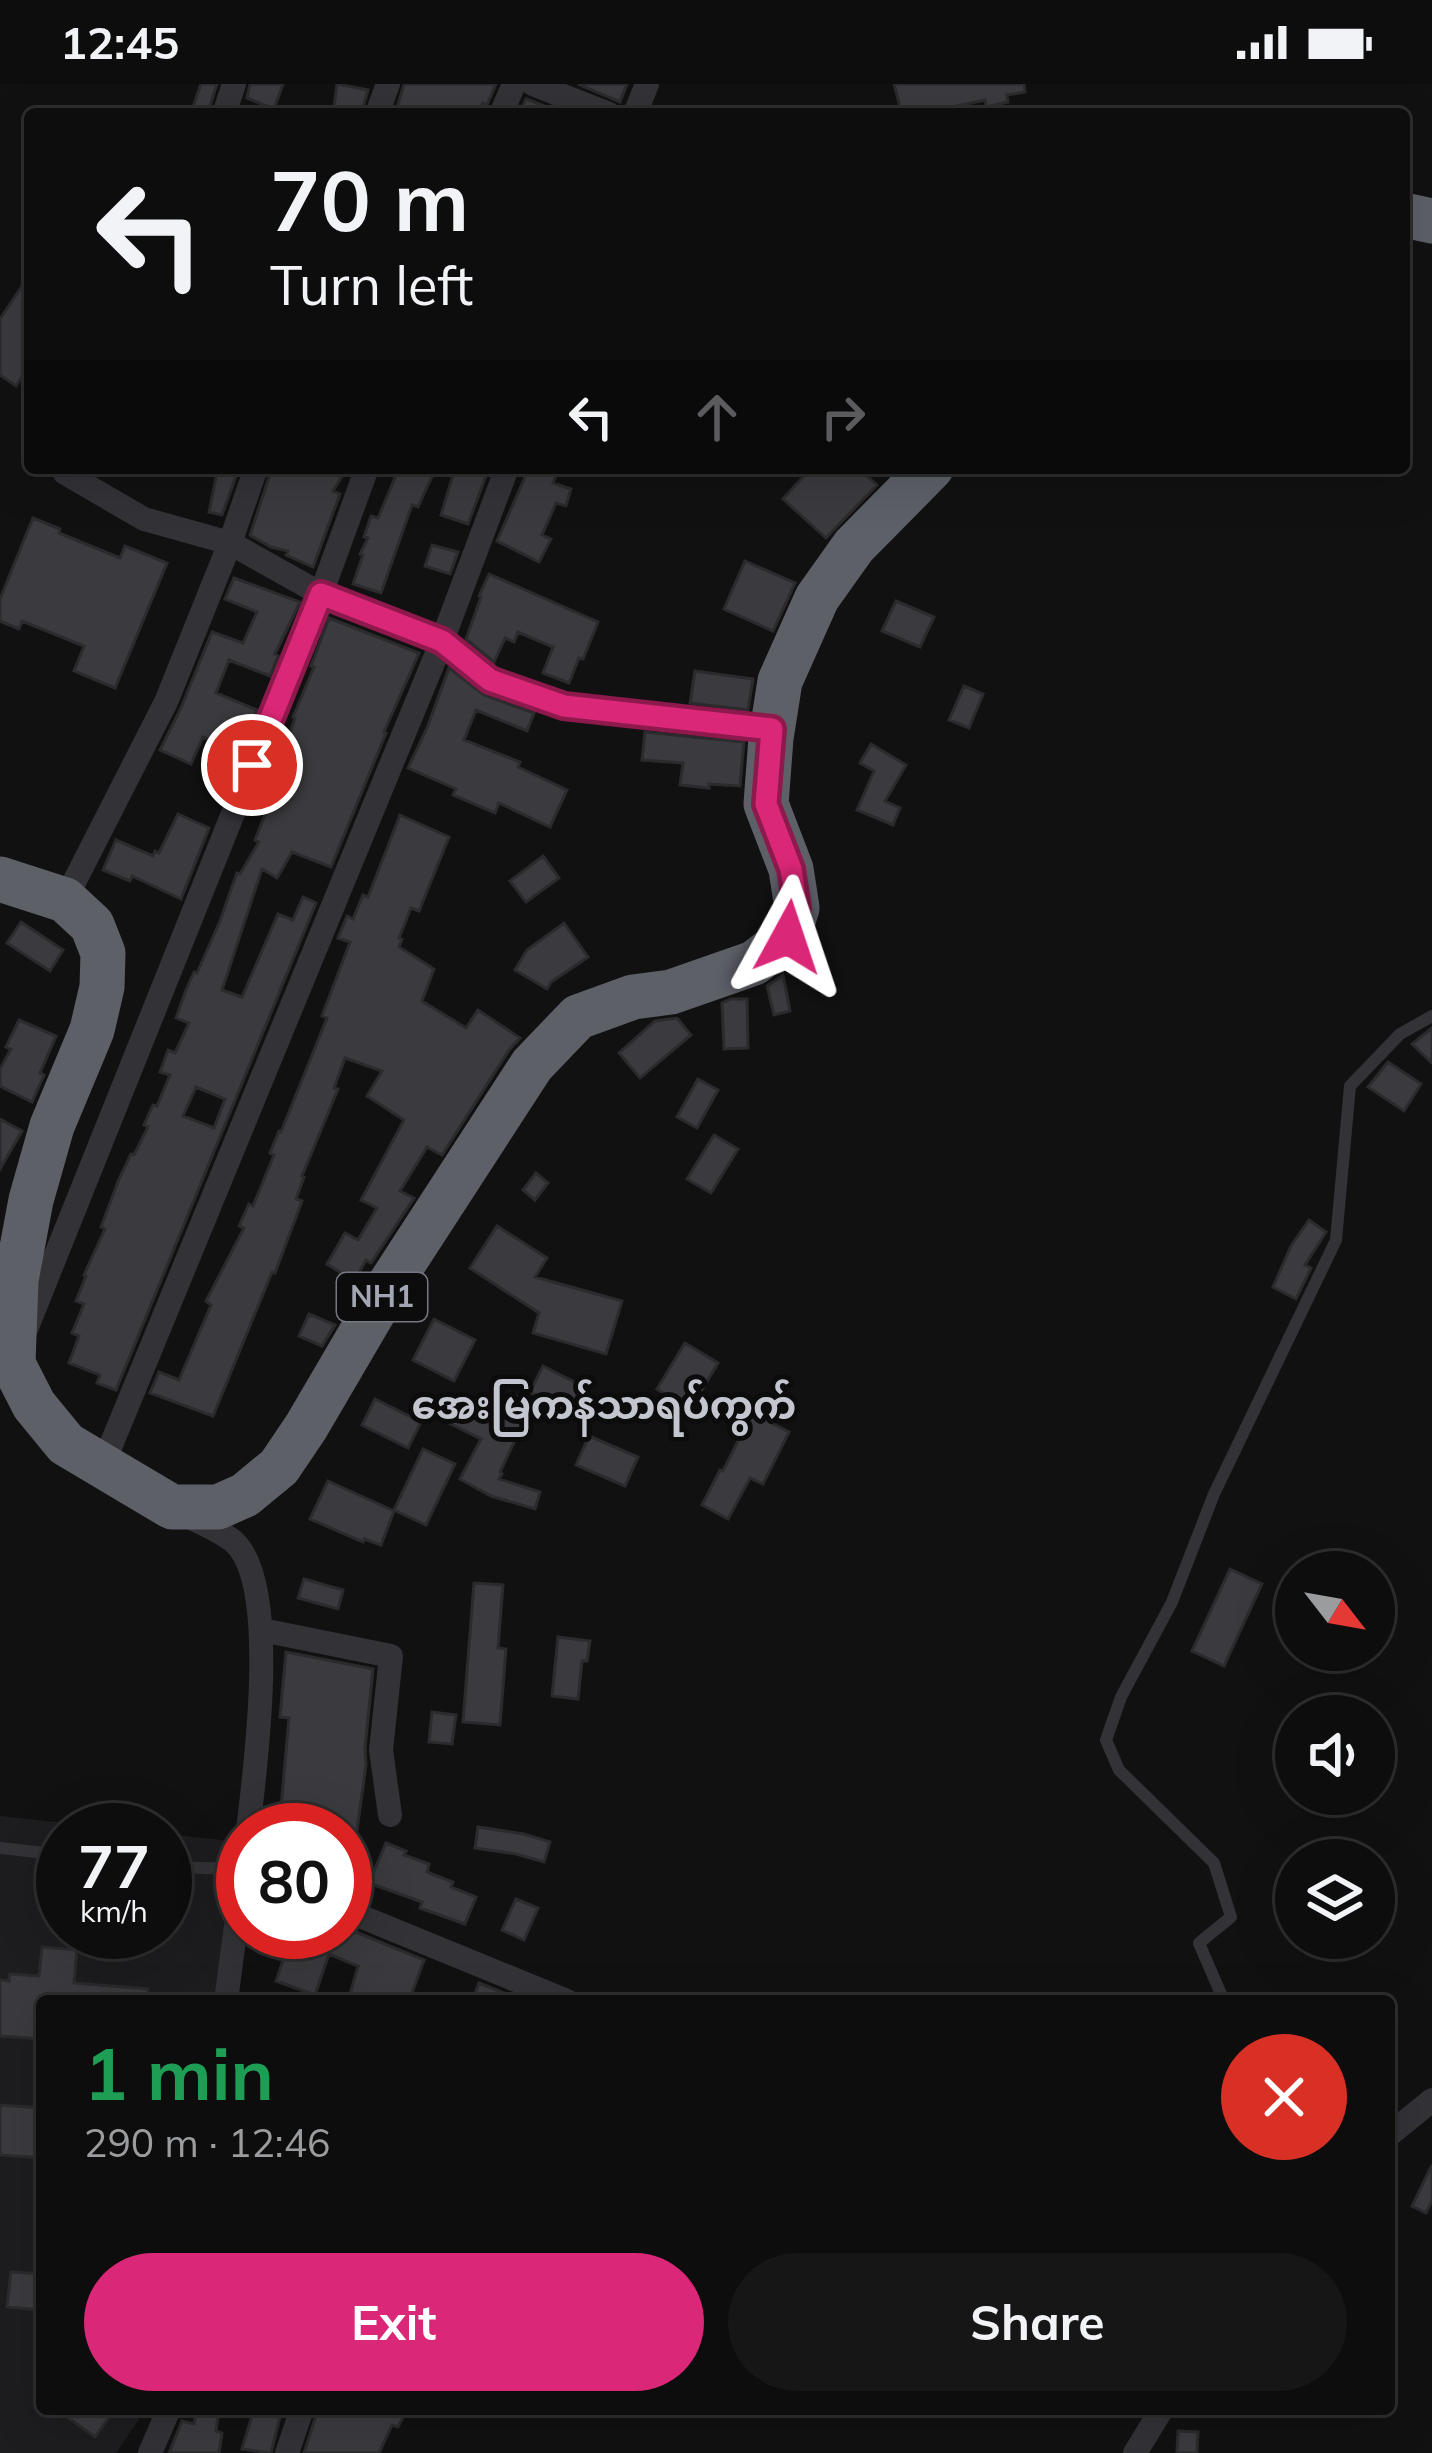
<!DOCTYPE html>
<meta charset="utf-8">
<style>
:root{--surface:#0d0d0e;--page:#161617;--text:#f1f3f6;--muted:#9a9c9e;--line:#2d2d2e;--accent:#db2777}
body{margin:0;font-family:Mulish,"Noto Sans Myanmar",sans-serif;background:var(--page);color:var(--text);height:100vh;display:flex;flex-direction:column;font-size:45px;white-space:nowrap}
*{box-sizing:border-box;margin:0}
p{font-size:39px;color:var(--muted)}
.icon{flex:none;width:66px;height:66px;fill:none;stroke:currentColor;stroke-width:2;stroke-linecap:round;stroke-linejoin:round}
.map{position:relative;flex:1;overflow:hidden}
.side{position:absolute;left:36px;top:1911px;width:1359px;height:420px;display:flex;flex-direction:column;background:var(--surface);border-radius:12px;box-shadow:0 12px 48px #0002,0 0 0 3px var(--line)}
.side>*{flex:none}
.guide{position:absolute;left:24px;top:24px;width:1386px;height:366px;border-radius:12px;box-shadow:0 12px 48px #0002,0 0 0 3px var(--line);background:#0d0d0e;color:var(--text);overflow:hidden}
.needle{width:78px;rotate:121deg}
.controls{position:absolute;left:1275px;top:1467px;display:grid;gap:24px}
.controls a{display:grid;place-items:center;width:120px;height:120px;border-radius:50%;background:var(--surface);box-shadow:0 12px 48px #0002,0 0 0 3px var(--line);font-size:60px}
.speed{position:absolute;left:36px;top:1719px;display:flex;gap:24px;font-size:60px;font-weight:700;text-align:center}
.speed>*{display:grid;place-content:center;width:156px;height:156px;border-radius:50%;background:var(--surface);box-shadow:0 12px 48px #0002,0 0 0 3px var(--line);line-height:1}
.speed small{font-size:30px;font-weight:400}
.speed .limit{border:18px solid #d22;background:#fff;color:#111}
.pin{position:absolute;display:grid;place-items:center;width:102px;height:102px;color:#fff;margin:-51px;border:6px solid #fff;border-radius:50%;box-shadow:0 3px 12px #0007}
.me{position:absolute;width:132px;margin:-66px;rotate:5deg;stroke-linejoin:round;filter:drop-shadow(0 0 9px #0008)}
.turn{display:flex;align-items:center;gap:42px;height:252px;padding:0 48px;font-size:54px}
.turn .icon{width:156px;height:156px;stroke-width:2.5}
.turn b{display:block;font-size:84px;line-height:102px}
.lanes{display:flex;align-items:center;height:114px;padding:0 48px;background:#0003;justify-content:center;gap:60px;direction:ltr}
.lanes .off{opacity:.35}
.round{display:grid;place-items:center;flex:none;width:126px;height:126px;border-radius:63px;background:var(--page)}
.overview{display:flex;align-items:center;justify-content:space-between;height:204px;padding:0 48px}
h1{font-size:72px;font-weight:700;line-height:90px;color:#1e9e55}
.cta{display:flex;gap:24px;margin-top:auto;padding:24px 48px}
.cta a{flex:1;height:138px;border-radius:72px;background:var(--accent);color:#fff;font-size:48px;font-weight:700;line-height:138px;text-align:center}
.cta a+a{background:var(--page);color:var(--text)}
.status{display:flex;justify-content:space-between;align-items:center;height:84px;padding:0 60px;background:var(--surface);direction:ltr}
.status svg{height:33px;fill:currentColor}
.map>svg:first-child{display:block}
</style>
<div class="status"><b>12:45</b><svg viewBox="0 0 49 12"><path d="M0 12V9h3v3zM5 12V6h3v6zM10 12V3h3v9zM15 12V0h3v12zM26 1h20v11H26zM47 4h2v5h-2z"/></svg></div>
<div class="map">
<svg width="1432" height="2369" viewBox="0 0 1432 2369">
<rect width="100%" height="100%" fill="#111112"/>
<path fill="#1d1d1f" d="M 0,1732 L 131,1746 L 63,1746 L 63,1848 L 165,1848 L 165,1750 L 232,1757 L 216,1917 L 42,1917 L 42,2325 L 146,2325 L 116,2369 L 0,2369 Z"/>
<path fill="#3b3b3f" stroke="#2b2b2e" stroke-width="3" fill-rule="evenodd" d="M 201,0 L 217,0 L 208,28 L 193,23 Z
M 250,0 L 283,0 L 274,25 L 247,14 Z
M 337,0 L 368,6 L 361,30 L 333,30 Z
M 404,0 L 496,0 L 487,21 L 483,19 L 476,30 L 395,30 Z
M 578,0 L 627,0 L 620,18 Z
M 894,0 L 1024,0 L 1025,8 L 1007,11 L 1008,18 L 986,23 L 985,16 L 934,27 L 902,30 Z
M 526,15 L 527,15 L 564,30 L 519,30 Z
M 30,190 L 30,280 L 16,302 L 0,291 L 0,235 Z
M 218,384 L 239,384 L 222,431 L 209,428 Z
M 272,384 L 347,384 L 333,407 L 340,410 L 313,483 L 286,471 L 288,467 L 271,463 L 250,451 Z
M 399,384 L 436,384 L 418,423 L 412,421 L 381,509 L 353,500 L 363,471 L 360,470 L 368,454 L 364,453 L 371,432 L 378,434 Z
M 455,384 L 489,384 L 468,440 L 441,431 Z
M 529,384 L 559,384 L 553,399 L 571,405 L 566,422 L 556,419 L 542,451 L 551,455 L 539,478 L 497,457 Z
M 811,384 L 858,384 L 877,401 L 826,454 L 783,415 Z
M 33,434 L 60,445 L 59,449 L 120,474 L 125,462 L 167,479 L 115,604 L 74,587 L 84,562 L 22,537 L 19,545 L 0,537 L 0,515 Z
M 432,461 L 458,468 L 450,490 L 425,482 Z
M 745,477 L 795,499 L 773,547 L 724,525 Z
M 489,490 L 598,538 L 583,575 L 579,574 L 569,599 L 543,589 L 553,563 L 518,548 L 514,558 L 505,554 L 494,578 L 466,555 L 481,513 L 479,512 Z
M 234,494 L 300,518 L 275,570 L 278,572 L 270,592 L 229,576 L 216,609 L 257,626 L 240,668 L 203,653 L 191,680 L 160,666 L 181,624 L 212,548 L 243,559 L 257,528 L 225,515 Z
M 896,517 L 934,533 L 920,563 L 882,547 Z
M 329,534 L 419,569 L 384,648 L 386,649 L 331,783 L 292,768 L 277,794 L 262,785 L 222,906 L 242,913 L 278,830 L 293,836 L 303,813 L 316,819 L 116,1306 L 97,1299 L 100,1291 L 69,1279 L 79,1252 L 72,1249 L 84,1220 L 76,1217 L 86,1192 L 84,1191 L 105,1145 L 101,1143 L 119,1095 L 131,1070 L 134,1071 L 148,1043 L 144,1041 L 153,1021 L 157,1022 L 170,991 L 160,988 L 168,966 L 175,969 L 189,939 L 176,934 L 186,906 L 194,888 L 197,889 L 220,837 L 237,789 L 240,790 L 259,758 L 255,756 L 272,712 L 264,708 L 286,661 L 295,634 L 293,633 L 314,583 L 311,582 ZM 196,1003 L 225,1015 L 214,1044 L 183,1032 Z
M 449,584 L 484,611 L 534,629 L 527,647 L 476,626 L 464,656 L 520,678 L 518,683 L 567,706 L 550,743 L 499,719 L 495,729 L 453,711 L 456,705 L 408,684 L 427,644 Z
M 695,587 L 753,595 L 748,626 L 690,619 Z
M 964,602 L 983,610 L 969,644 L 949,636 Z
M 645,648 L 744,658 L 740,702 L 709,700 L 709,704 L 680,701 L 683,679 L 642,676 Z
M 871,660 L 906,681 L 885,717 L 900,724 L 893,741 L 857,726 L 874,687 L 860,679 Z
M 178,730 L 209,744 L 181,815 L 132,792 L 130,797 L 103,786 L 116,756 L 153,772 L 155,767 L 159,769 Z
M 400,731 L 449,753 L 419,827 L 411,824 L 399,854 L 402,855 L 399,863 L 434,885 L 422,917 L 466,944 L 478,926 L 520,954 L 509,966 L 442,1071 L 427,1063 L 400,1107 L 414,1114 L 371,1179 L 366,1176 L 354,1197 L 327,1180 L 345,1149 L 358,1156 L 377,1124 L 361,1116 L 404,1036 L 367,1012 L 382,987 L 345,974 L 334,1004 L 338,1005 L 302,1092 L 304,1093 L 296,1115 L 302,1117 L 275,1189 L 272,1188 L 213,1332 L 150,1309 L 159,1288 L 179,1296 L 211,1221 L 206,1217 L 244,1144 L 239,1142 L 249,1120 L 253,1122 L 274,1071 L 270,1069 L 279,1047 L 281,1048 L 327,934 L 322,932 L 350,858 L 338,854 L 347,832 L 353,835 L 363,811 L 368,813 Z
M 543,772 L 559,794 L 526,818 L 510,797 Z
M 21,838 L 63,866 L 50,887 L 7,859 Z
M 564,839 L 588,873 L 551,898 L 547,905 L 515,886 L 527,866 Z
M 783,891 L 790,927 L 774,931 L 767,902 Z
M 731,915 L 747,915 L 748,964 L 724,965 L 722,919 Z
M 677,934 L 691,951 L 640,994 L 619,969 L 655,937 Z
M 19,936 L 56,952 L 40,989 L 44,991 L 32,1018 L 0,1002 L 0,985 L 11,965 L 6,963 Z
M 1432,944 L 1432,979 L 1412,960 Z
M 1388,978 L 1421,1000 L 1404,1027 L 1368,1003 Z
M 698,995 L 718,1006 L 697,1044 L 677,1033 Z
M 0,1035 L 22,1047 L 0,1085 Z
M 714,1051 L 738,1065 L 711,1109 L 687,1095 Z
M 536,1089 L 548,1099 L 535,1116 L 523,1106 Z
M 1309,1136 L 1326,1148 L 1305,1181 L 1311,1184 L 1296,1215 L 1273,1203 L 1291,1162 Z
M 497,1142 L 547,1174 L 535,1193 L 622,1217 L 606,1270 L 533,1249 L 539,1229 L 470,1184 Z
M 309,1230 L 335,1241 L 322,1262 L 299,1252 Z
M 434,1235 L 475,1256 L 454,1297 L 413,1276 Z
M 685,1259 L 718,1279 L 690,1326 L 657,1305 Z
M 543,1282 L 582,1302 L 568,1328 L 530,1308 Z
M 510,1309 L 532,1320 L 500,1388 L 502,1390 L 499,1395 L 540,1408 L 535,1425 L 491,1412 L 460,1395 L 481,1355 L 447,1338 L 457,1318 L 497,1338 Z
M 375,1315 L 421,1338 L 408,1364 L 362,1341 Z
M 752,1329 L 789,1348 L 763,1400 L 750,1394 L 728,1435 L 702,1421 L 720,1386 L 723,1387 Z
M 589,1352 L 638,1373 L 625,1402 L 576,1381 Z
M 423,1365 L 455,1380 L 426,1441 L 394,1426 Z
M 328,1397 L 394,1427 L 381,1461 L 364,1455 L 363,1458 L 310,1435 Z
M 1230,1485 L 1262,1500 L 1224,1582 L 1192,1567 Z
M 304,1495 L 343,1506 L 338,1525 L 298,1514 Z
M 474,1499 L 503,1501 L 498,1564 L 506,1565 L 500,1641 L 463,1638 Z
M 558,1553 L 590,1557 L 587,1577 L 582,1577 L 578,1615 L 552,1612 Z
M 286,1568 L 373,1585 L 365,1664 L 366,1681 L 357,1746 L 279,1746 L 289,1634 L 280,1633 Z
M 432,1628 L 456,1631 L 452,1660 L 429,1658 Z
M 478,1743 L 524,1750 L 550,1758 L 544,1778 L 516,1770 L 475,1764 Z
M 386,1759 L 406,1767 L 404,1771 L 429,1780 L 427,1788 L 453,1798 L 451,1803 L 476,1813 L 465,1840 L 420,1824 L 422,1818 L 369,1799 Z
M 516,1815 L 538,1824 L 524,1856 L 502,1846 Z
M 351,1846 L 424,1876 L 409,1917 L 348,1917 L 358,1882 L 329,1870 L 315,1911 L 276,1897 L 285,1870 L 266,1862 L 272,1848 L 343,1848 L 342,1857 L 344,1857 Z
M 42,1863 L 77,1866 L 74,1899 L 148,1905 L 148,1917 L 42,1917 L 42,1955 L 0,1952 L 0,1896 L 9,1897 L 10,1890 L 39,1892 Z
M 479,1899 L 524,1917 L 472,1917 Z
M 0,2021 L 42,2024 L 42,2074 L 0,2071 Z
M 1432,2081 L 1432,2117 L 1426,2129 L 1412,2122 Z
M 11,2188 L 42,2190 L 42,2226 L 7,2223 Z
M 56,2325 L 115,2325 L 95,2353 Z
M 197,2325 L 219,2325 L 216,2347 L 222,2349 L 219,2369 L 169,2369 L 182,2337 L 194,2340 Z
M 254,2325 L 282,2325 L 271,2369 L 242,2365 Z
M 318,2325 L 345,2325 L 367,2332 L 368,2329 L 360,2325 L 407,2325 L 398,2343 L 392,2341 L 379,2369 L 304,2369 Z
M 1178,2347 L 1198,2348 L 1197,2369 L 1177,2369 Z"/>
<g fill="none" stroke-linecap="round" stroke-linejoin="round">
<path stroke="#323237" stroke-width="12" d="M 0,1764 L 63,1771
M 165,1783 L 243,1785
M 1224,1917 L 1199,1859 L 1231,1833 L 1214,1779 L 1119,1686 L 1106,1656 L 1121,1613 L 1172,1518 L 1214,1410 L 1336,1156 L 1350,1002 L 1400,950 L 1432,932"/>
<path stroke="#323237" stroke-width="24" d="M 533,0 L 609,30
M 224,30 L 234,0
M 377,30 L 388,0
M 501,30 L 514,0
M 635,30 L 647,0
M 68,384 L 65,389 L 144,435 L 230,459 L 321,510 L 442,557 L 490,596 L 564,622 L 772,645
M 65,816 L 166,618 L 230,459 L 256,384
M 27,1243 L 321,510 L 367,384
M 102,1383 L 442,557 L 507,384
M 184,1430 C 200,1439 219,1446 233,1457 C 281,1498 255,1686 248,1746
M 262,1546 L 391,1572 L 381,1666 L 390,1731
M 345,1826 L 567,1917
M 226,1917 L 243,1787
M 1389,2051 L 1432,2016
M 150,2369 L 169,2325
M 287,2369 L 302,2325
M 1135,2369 L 1162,2325"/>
<path stroke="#5e6068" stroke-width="45" d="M 1404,131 L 1432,137
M 0,795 L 65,816 L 92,841 L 103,869 L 102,903 L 92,946 L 52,1042 L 31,1116 L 16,1196 L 13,1280 L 34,1321 L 66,1360 L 172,1423 L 218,1423 L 245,1411 L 279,1383 L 306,1343 L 388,1203 L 532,981 L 578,933 L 633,913 L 671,908 L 754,879 L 788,853 L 797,824 L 791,785 L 766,720 L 771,654 L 780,597 L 817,514 L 854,462 L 931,384"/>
</g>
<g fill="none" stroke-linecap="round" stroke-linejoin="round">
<g stroke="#8e194d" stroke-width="30">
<path id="route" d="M 252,681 L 321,510 L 442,557 L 490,596 L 564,622 L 772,645 L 766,720 L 791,785 L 797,824 L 788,853"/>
</g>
<use href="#route" stroke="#db2777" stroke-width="21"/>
</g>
<g text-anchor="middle" stroke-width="10" stroke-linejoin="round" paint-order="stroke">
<rect fill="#0c0c0d" stroke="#757881" stroke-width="3" x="337" y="1189" width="90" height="48" rx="9"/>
<g font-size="30" font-weight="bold" fill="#a2a6b3">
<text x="382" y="1223">NH1</text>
</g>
<g font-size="39" font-weight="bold" fill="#c3c6cf" stroke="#0c0c0d">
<text x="604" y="1335">အေးမြကန်သာရပ်ကွက်</text>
</g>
</g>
</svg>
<div class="controls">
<a><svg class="needle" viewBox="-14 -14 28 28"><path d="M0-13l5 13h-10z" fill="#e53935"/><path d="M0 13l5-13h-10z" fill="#9a9c9e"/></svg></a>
<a><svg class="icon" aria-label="sound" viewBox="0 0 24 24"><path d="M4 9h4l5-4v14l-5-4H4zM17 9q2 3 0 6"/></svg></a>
<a><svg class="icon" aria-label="layers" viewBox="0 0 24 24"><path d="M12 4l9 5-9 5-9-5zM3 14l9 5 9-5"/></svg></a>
</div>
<div class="speed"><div>77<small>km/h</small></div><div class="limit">80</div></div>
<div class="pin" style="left:252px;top:681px;background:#d93025"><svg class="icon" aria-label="arrive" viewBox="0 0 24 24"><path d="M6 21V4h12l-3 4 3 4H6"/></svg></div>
<svg class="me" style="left:788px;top:853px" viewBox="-20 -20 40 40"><path d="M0-17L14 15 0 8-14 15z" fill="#db2777" stroke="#fff" stroke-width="4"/></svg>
<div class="guide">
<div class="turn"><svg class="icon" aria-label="left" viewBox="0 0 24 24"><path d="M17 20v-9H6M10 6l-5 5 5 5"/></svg><div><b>70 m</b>Turn left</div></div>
<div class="lanes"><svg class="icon" aria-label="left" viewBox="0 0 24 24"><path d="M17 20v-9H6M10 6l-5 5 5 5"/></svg><svg class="icon off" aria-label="ahead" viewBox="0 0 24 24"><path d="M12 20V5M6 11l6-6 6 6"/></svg><svg class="icon off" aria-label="right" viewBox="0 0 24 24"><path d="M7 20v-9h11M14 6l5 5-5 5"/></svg></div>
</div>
<section class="side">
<div class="overview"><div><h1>1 min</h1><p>290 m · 12:46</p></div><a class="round" style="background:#d93025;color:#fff"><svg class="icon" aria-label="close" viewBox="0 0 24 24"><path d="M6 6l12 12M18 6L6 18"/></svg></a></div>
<div class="cta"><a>Exit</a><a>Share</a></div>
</section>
</div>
